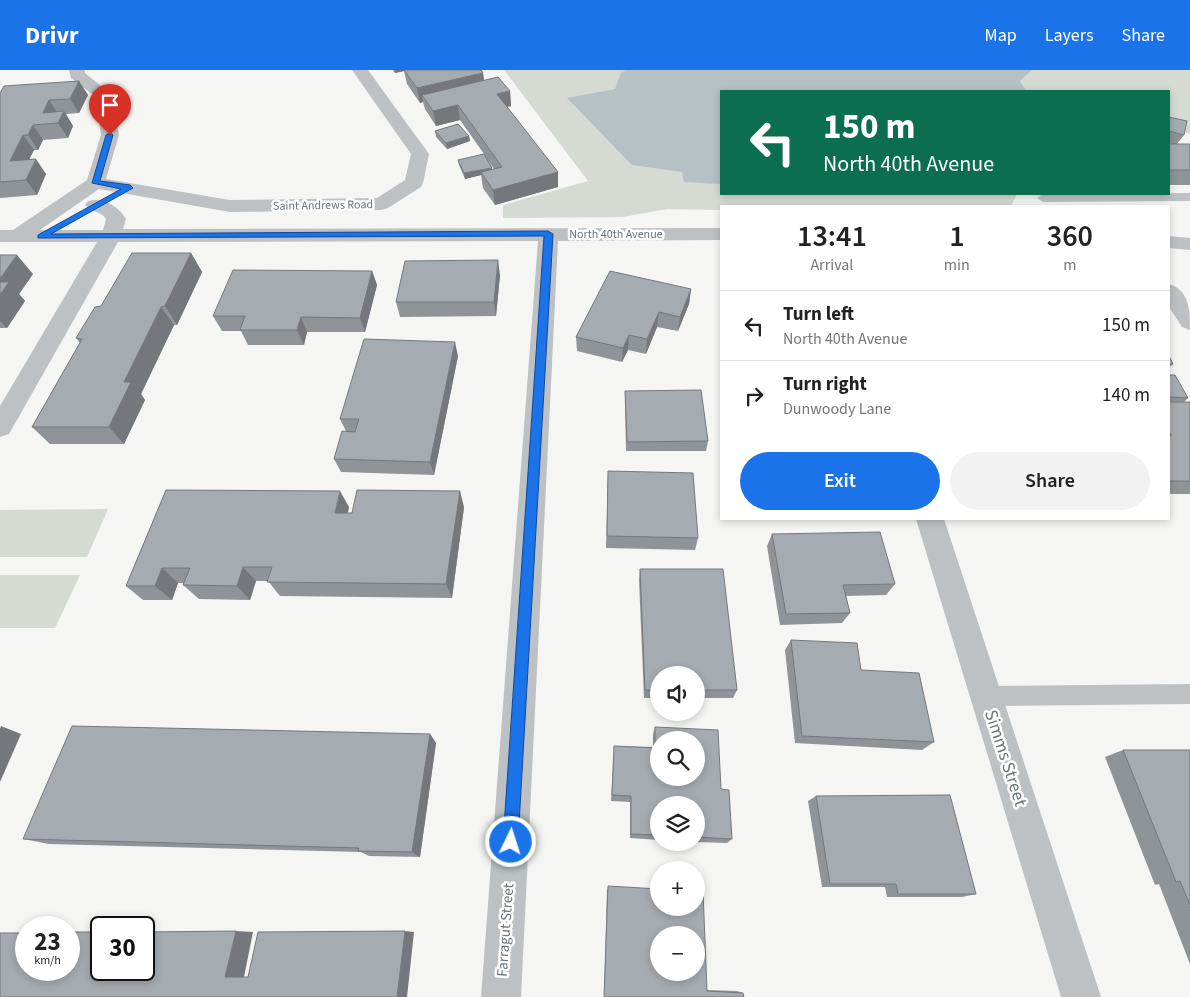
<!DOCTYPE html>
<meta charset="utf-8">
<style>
:root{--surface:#fff;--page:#f2f2f2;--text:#222;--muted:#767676;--line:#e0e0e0;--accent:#1a73e8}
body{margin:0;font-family:"Source Sans 3",sans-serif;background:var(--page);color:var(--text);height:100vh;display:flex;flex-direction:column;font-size:19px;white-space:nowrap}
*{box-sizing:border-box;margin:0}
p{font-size:16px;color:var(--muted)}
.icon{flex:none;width:28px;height:28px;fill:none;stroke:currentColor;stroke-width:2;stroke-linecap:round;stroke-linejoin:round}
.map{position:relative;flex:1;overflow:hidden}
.side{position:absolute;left:720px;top:135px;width:450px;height:315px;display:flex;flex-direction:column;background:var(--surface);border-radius:0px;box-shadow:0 2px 8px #0003}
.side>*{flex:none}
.banner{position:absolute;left:720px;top:20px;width:450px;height:105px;border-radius:0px;box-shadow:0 2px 8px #0003;background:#0b6e4f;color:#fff;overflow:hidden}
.tools{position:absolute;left:650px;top:596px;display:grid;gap:10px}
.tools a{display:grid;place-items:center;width:55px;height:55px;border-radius:50%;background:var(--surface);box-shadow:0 2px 8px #0003;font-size:25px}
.speed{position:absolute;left:15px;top:846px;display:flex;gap:10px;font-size:25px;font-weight:700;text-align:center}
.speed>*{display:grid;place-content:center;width:65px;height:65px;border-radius:50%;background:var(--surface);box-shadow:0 2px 8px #0003;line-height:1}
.speed small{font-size:12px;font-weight:400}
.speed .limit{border:2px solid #111;border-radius:8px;background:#fff;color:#111}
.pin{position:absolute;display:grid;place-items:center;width:42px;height:42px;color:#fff;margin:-51px -21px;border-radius:50% 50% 50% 0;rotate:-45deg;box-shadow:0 0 5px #0007}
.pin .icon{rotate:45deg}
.me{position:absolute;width:55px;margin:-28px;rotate:4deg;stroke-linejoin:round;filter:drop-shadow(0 0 4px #0008)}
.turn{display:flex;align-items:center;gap:18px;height:105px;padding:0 20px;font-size:22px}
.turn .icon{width:65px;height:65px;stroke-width:2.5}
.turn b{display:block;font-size:35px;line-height:42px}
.eta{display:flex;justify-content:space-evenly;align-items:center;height:85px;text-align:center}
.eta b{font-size:30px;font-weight:600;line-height:35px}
.cta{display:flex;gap:10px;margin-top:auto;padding:10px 20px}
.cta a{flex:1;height:58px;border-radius:30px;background:var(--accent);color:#fff;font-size:20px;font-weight:600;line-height:58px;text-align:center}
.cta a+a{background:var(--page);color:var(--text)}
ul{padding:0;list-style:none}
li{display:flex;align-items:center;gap:15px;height:70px;padding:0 20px;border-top:1px solid var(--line)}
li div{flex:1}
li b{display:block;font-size:19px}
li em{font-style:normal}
header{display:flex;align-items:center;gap:30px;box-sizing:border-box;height:70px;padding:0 25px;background:var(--accent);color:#fff}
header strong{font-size:24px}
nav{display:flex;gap:28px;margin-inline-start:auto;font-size:18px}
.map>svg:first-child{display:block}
</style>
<header>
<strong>Drivr</strong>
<nav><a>Map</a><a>Layers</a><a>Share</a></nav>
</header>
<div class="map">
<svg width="1190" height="927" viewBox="0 0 1190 927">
<rect width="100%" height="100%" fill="#f5f5f3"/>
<path fill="#d5dad2" d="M 504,0 L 1190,0 L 1190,64 L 1169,58 L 1169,21 L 721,21 L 721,124 L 1017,124 L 1011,136 L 721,136 L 721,140 L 667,139 L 623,147 L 503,148 L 503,135 L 588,111 Z
M 108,439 L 87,487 L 0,487 L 0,440 Z
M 0,505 L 80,505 L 55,558 L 0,558 Z"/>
<path fill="#b6c1c5" d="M 626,0 L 1032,0 L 1020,11 L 1026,21 L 721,21 L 721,114 L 684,112 L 682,102 L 632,95 L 567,28 L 615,19 L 621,3 Z"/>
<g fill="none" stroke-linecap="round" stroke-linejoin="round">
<path fill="#bdc1c4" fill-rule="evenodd" d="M 1190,123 L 1190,131 L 1043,132 L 1037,128 L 1043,124 Z
M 1190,614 L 1190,634 L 986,636 L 979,633 L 976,626 L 979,619 L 986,616 Z"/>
<path fill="#bdc1c4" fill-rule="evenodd" d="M 69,0 L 85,0 L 85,3 L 112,25 L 119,65 L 106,109 L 230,130 L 377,128 L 405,110 L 411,84 L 352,0 L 368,0 L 429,84 L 423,113 L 421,117 L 388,138 L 381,140 L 230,142 L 99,119 L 40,160 L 103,160 L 106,149 C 102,141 91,143 85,135 L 88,131 C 104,127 118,136 126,149 L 123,159 L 721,158 L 721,170 L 558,171 L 521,927 L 481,927 L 538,171 L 118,172 L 9,364 L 0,367 L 0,336 L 97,172 L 0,172 L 0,160 L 13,160 L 87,110 L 101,65 L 96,27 L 71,8 Z
M 1169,166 L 1190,168 L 1190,180 L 1169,178 Z
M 1169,214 C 1190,220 1190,242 1190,260 L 1182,257 L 1169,237 Z
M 916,449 L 944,449 L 1101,927 L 1061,927 Z"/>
</g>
<path fill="#8e9498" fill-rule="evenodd" d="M 393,0 L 481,0 L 483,3 L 484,10 L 510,21 L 511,36 L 507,37 L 558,117 L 495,135 L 483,118 L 481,105 L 465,109 L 459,95 L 458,90 L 484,84 L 460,50 L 436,56 L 425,39 L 423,32 L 420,33 L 407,14 L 404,1 L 395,3 ZM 485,86 L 494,99 L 492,100 L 492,98 Z
M 79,11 L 88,25 L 79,43 L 66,44 L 73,56 L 68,68 L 43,70 L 38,80 L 34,80 L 29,89 L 46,104 L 37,125 L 0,128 L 0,23 Z
M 1169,47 L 1184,65 L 1177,74 L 1190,74 L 1190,115 L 1169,115 L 1169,74 L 1171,74 L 1169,73 Z
M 435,61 L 469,66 L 470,71 L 447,79 L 436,67 Z
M 191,183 L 202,202 L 177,255 L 174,255 L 141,324 L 145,330 L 124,374 L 50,374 L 32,357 L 80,273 L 76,268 L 101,236 Z
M 0,185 L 33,204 L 19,224 L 25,231 L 7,258 L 0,258 Z
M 372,201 L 377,215 L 365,262 L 307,262 L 304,275 L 248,275 L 241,261 L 222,261 L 213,246 Z
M 500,205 L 496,246 L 400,247 L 396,232 Z
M 691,219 L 689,234 L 678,261 L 657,257 L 646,284 L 628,280 L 622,292 L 577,281 L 576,267 Z
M 458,286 L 434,405 L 341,402 L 334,389 L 346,361 L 340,349 Z
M 1169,286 L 1173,294 L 1169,298 Z
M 1169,305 L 1188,328 L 1184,332 L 1190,332 L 1190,424 L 1169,424 Z
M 625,321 L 708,371 L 706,381 L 626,381 L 625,331 Z
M 608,401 L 698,468 L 695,480 L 606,478 Z
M 166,420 L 349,437 L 348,443 L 464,437 L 452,528 L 280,526 L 268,511 L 256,511 L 250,530 L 199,529 L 183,515 L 184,513 L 178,513 L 172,530 L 143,530 L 126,516 Z
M 772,464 L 895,514 L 886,525 L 846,526 L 850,543 L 842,553 L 780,555 L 767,476 Z
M 640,499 L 737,620 L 733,628 L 696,628 L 696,605 L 659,605 L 659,628 L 644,628 L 639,510 Z
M 791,570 L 861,600 L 934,672 L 922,680 L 795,673 L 785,580 Z
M 655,657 L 721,719 L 732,769 L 727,773 L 696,772 L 696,735 L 659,735 L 659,770 L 630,768 L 630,732 L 611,731 L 614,676 L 653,677 L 653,664 Z
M 430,664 L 436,673 L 420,787 L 369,786 L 361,782 L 49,774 L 23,769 Z
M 1123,680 L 1190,680 L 1190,894 L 1159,814 L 1155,815 L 1105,687 Z
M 816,726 L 976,824 L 962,827 L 887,827 L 885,817 L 822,817 L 808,731 Z
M 607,819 L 707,920 L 737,921 L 743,923 L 744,927 L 604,927 Z"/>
<path fill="#74787c" d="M 394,0 L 404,0 L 404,1 L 395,3 Z
M 483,3 L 485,17 L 422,25 L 423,32 L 420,33 L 417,18 Z
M 79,11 L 88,25 L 79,43 L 70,29 Z
M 510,21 L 511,36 L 499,39 L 497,24 Z
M 49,30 L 59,45 L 43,43 Z
M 458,35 L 460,50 L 436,56 L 433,41 Z
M 64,41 L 73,56 L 68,68 L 58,53 Z
M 33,55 L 43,70 L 38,80 L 28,65 Z
M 23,65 L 34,80 L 21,106 L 10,91 Z
M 469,66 L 470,71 L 447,79 L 446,73 Z
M 36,89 L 46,104 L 37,125 L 26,110 Z
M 492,98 L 492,103 L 481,102 L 481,105 L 465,109 L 464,103 Z
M 558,102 L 558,117 L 495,135 L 493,120 Z
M 191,183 L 202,202 L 177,255 L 165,236 Z
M 17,185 L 33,204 L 19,224 L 25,231 L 7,258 L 0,251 L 0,209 Z
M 498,190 L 500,205 L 496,246 L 494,232 Z
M 372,201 L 377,215 L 365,262 L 360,248 Z
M 691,219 L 689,234 L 678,261 L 680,247 Z
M 161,237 L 174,255 L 141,324 L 145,330 L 124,374 L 109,357 L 124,312 Z
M 659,242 L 657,257 L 646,284 L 647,269 Z
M 301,247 L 307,262 L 304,275 L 297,260 Z
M 629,265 L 628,280 L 622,292 L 623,278 Z
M 455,272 L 458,286 L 434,405 L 430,392 Z
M 340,421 L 349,437 L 344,458 L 335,443 Z
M 460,421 L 464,437 L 452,528 L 446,514 Z
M 243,497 L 256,511 L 250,530 L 237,516 Z
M 162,498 L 178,513 L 172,530 L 155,516 Z
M 1,656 L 21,664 L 0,712 L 0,659 Z
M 430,664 L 436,673 L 420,787 L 412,782 Z
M 236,861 L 253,862 L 244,907 L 225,907 Z
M 405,861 L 414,862 L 407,927 L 397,927 Z"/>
<path fill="#a5acb1" stroke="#74787c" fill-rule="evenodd" d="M 404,0 L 481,0 L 483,3 L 417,18 Z
M 498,7 L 510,21 L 497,24 L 558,102 L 493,120 L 481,102 L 502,97 L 458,35 L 433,41 L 422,25 Z
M 79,11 L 70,29 L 49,30 L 43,43 L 64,41 L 58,53 L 33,55 L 28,65 L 23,65 L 10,91 L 36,89 L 26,110 L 0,112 L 0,23 L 4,16 Z
M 1169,47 L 1187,51 L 1184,65 L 1169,61 Z
M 458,54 L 469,66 L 446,73 L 435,61 Z
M 1169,74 L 1190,74 L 1190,100 L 1169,100 Z
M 484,84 L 492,98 L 464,103 L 458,90 Z
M 132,183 L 191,183 L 165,236 L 161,237 L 124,312 L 131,312 L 109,357 L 32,357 L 82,269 L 76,268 L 95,237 L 101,236 Z
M 0,185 L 17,185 L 0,209 Z
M 498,190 L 494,232 L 396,232 L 405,191 Z
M 233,200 L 372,201 L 360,248 L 301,247 L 297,260 L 240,260 L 245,246 L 213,246 Z
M 610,201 L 691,219 L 680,247 L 659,242 L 647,269 L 629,265 L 623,278 L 576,267 Z
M 0,212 L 9,212 L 0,225 Z
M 364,269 L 455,272 L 430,392 L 334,389 L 342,361 L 355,362 L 359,349 L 340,349 Z
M 1169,286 L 1173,294 L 1169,294 Z
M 1169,305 L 1175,305 L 1188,328 L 1169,327 Z
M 701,320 L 708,371 L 627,372 L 625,321 Z
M 1169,332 L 1190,332 L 1190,411 L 1169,411 L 1169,366 L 1171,366 L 1169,361 Z
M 608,401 L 693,403 L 698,468 L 607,466 Z
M 166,420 L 340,421 L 335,443 L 352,443 L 357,420 L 460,421 L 446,514 L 267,512 L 272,497 L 243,497 L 237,516 L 183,515 L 190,498 L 162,498 L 155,516 L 126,516 Z
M 880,462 L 895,514 L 843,515 L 850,543 L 786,544 L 772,464 Z
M 640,499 L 723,499 L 737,620 L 696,620 L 696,605 L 659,605 L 659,620 L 645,620 Z
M 791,570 L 857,573 L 861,600 L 919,603 L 934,672 L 802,666 Z
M 72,656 L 430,664 L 412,782 L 358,781 L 359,778 L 23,769 Z
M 655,657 L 718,660 L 721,719 L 729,720 L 732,769 L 696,767 L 696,735 L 659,735 L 659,765 L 631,764 L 631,726 L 612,725 L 614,676 L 655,678 ZM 659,670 L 696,670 L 696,708 L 659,708 Z
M 1123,680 L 1190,680 L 1190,835 L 1180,811 L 1176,812 Z
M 950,725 L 976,824 L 898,824 L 896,814 L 830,814 L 816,726 Z
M 608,816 L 659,819 L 659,838 L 696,838 L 696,821 L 703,821 L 707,921 L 743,923 L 744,927 L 604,927 ZM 659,865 L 696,865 L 696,902 L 659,902 Z
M 236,861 L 225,907 L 248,907 L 258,862 L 405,861 L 397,927 L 0,927 L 0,863 L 26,863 L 26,900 L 69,900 L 69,862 L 101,862 L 101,900 L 144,900 L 144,862 Z"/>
<path fill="#1a73e8" stroke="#114b97" d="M 110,63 L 113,65 L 100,111 L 130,115 L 133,118 L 51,164 L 548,161 L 553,164 L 518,772 L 516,777 L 511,779 L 505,777 L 503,772 L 544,166 L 38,168 L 38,165 L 121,119 L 92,113 L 106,65 Z"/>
<g text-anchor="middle" stroke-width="5" stroke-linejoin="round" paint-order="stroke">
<g font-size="12" fill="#687680" stroke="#fff">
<text transform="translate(323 135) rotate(-1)" y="4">Saint Andrews Road</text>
<text x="616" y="168">North 40th Avenue</text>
</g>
<g font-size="15" fill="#687680" stroke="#fff">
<text transform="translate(505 860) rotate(-86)" y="5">Farragut Street</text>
</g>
<g font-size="18" fill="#687680" stroke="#fff">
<text transform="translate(1006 688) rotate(72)" y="6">Simms Street</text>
</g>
</g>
</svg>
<div class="tools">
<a><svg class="icon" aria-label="sound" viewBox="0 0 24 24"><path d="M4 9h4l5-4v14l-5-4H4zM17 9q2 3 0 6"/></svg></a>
<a><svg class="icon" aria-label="search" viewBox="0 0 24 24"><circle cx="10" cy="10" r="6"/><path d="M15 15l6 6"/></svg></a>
<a><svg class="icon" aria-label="layers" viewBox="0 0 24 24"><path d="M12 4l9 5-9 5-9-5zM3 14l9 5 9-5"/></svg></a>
<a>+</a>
<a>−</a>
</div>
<div class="speed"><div>23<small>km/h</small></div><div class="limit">30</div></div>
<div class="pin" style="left:110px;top:65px;background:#d93025"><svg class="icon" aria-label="arrive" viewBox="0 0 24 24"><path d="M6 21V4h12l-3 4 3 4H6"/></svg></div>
<svg class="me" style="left:511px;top:772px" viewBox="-20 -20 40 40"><circle r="17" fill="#1a73e8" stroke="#fff" stroke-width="3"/><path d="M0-11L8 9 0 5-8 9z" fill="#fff"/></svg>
<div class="banner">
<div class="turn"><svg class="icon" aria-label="left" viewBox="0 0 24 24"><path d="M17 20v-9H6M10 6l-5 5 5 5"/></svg><div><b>150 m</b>North 40th Avenue</div></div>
</div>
<section class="side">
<div class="eta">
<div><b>13:41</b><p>Arrival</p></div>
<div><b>1</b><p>min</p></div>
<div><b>360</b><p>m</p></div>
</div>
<ul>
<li><svg class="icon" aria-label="left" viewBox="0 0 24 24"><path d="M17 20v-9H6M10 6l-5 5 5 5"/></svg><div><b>Turn left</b><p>North 40th Avenue</p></div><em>150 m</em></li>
<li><svg class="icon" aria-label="right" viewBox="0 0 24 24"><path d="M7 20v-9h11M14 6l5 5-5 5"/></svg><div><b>Turn right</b><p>Dunwoody Lane</p></div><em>140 m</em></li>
</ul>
<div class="cta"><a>Exit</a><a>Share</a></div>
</section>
</div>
